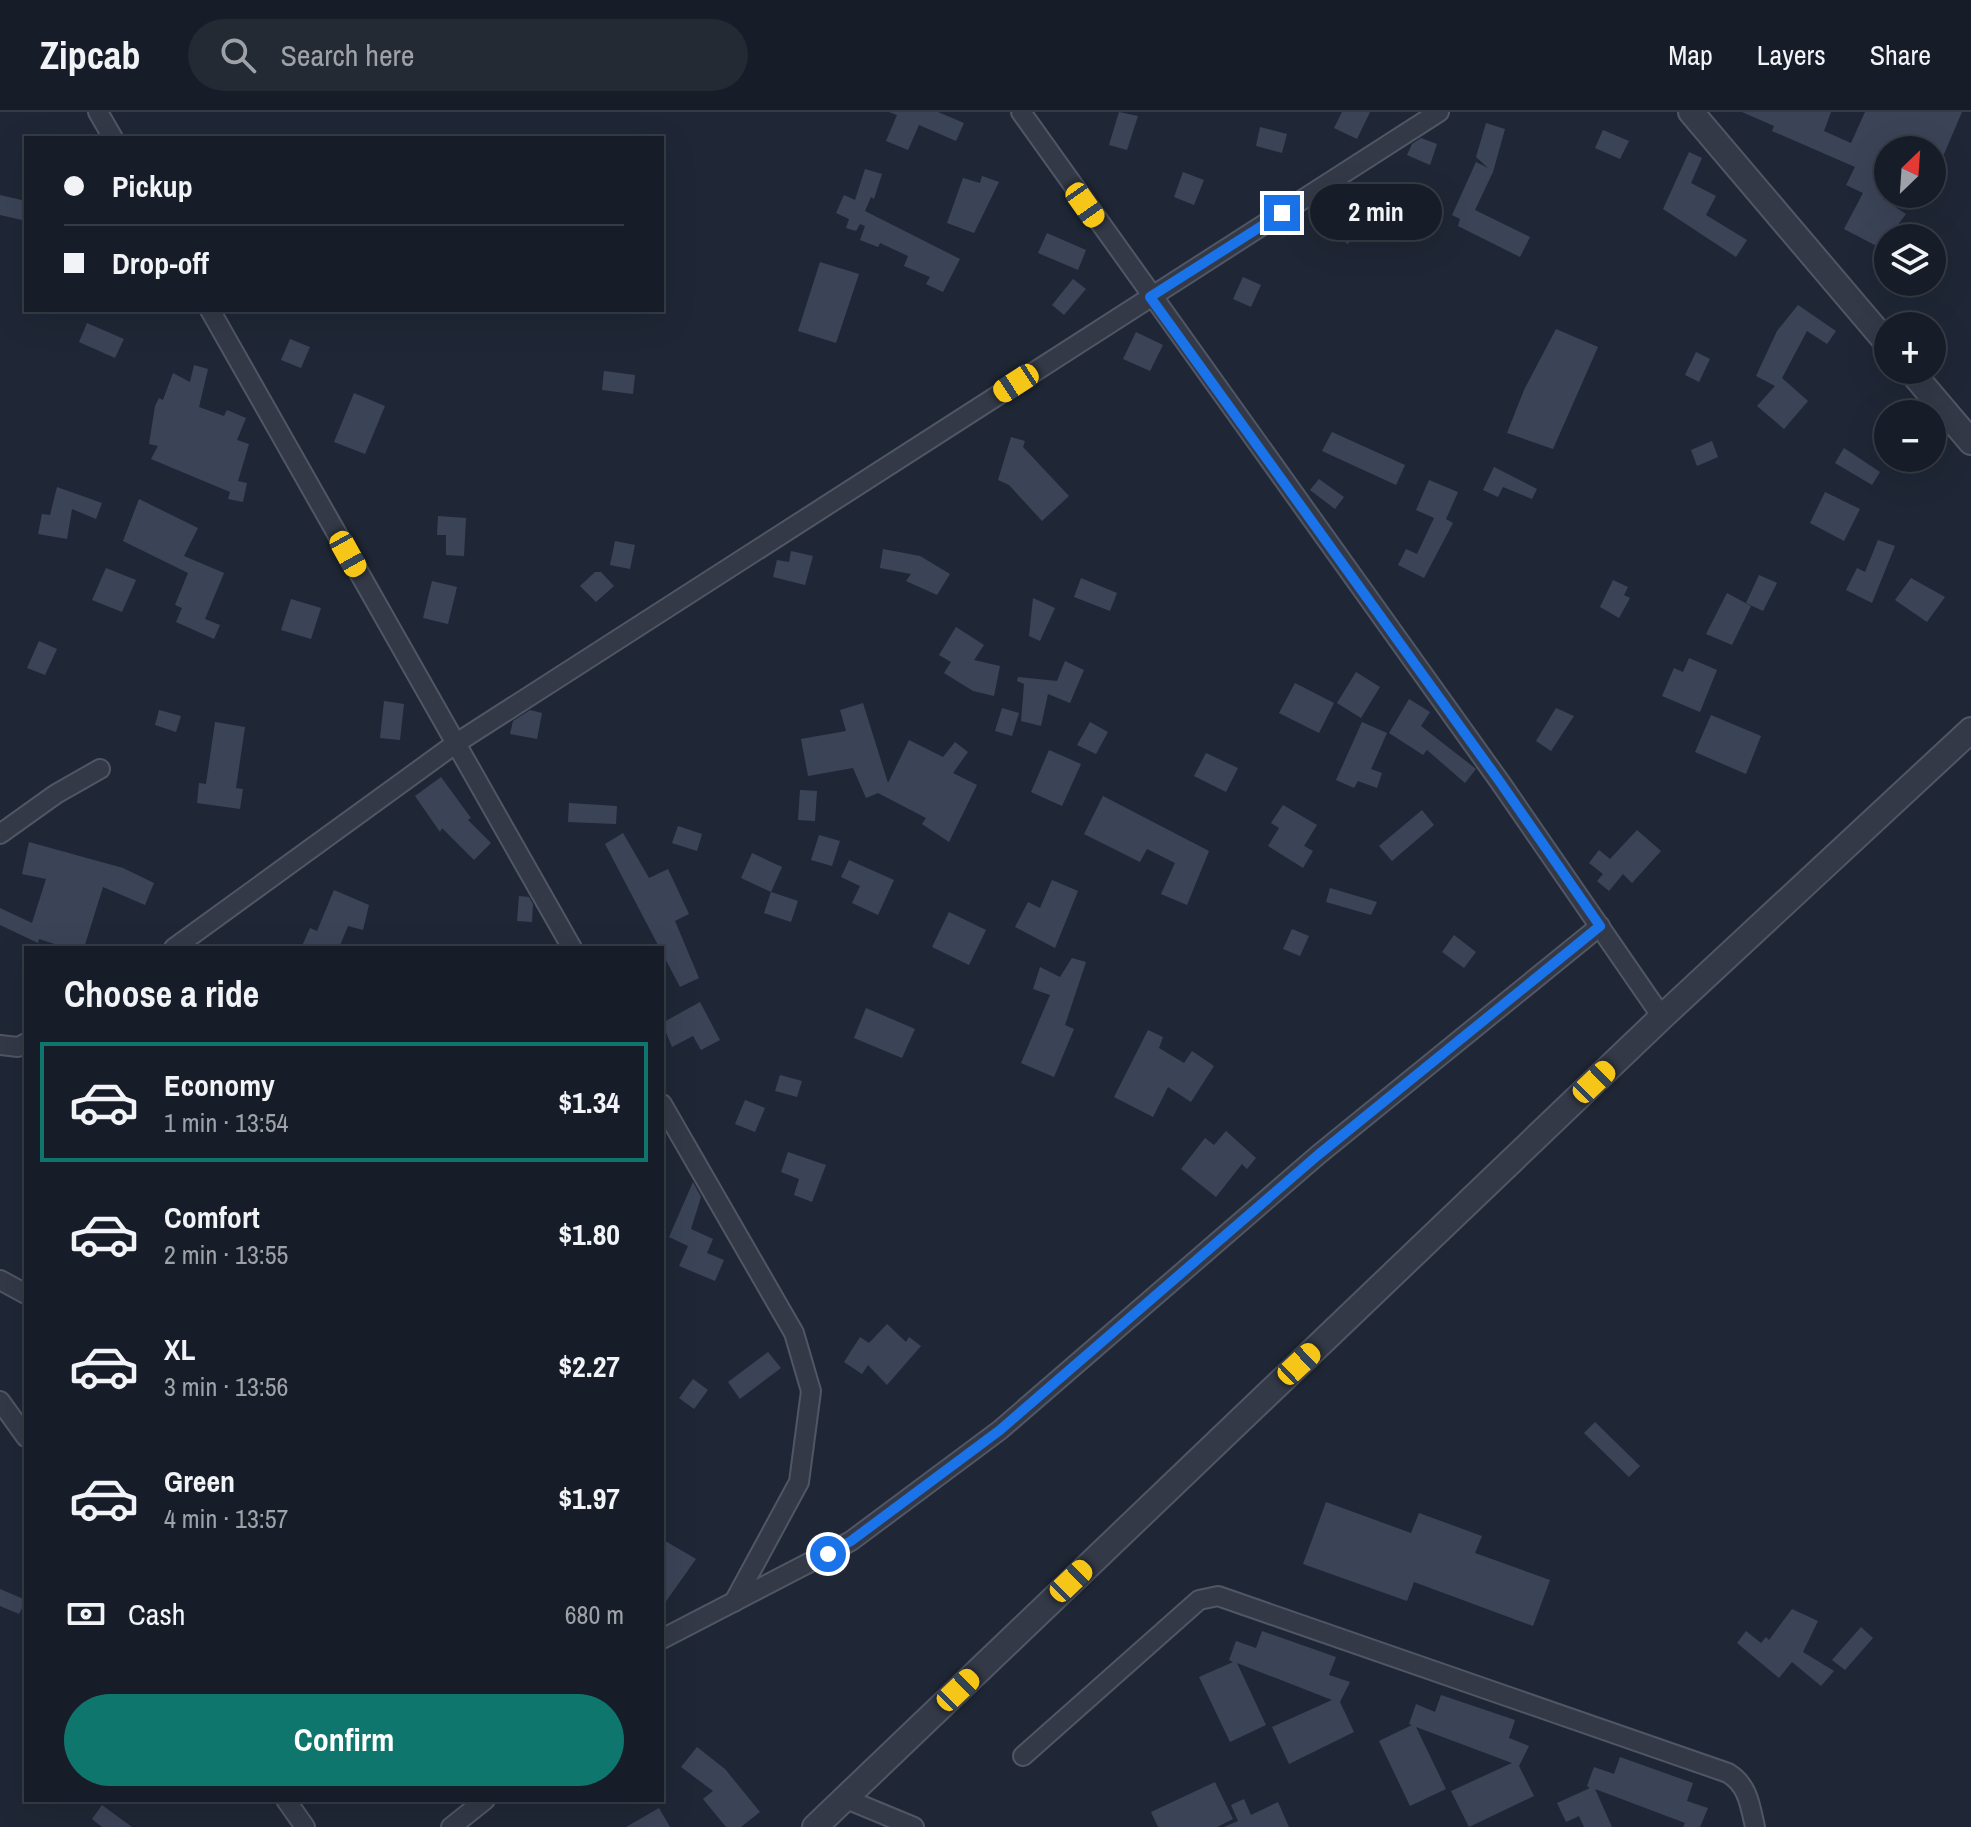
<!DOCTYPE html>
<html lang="en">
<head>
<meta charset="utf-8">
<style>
	:root { --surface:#171d28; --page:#242a34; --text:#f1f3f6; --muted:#9ea2a8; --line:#363b45; --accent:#0f766e }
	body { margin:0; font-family:"Archivo Narrow",sans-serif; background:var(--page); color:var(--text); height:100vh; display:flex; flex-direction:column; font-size:30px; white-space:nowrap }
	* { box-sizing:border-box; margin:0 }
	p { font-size:26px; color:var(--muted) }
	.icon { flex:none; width:44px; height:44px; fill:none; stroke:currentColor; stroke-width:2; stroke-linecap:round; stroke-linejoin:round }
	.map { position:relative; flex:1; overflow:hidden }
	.details { position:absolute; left:24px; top:834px; width:640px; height:856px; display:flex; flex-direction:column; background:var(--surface); border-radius:0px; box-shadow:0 8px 32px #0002,0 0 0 2px var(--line) }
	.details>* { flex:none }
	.top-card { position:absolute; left:24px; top:24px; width:640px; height:176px; border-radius:0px; box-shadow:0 8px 32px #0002,0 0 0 2px var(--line); display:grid; align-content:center; height:176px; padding:0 40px; background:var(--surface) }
	.needle { width:52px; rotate:25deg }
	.tools { position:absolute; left:1874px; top:24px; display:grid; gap:16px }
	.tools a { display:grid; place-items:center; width:72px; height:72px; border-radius:50%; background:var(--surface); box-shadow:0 8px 32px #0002,0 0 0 2px var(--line); font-size:40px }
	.end { position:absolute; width:36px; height:36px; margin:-18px; border:10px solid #1a73e8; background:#fff; box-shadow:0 0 0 4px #fff }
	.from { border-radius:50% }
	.bubble { position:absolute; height:56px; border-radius:28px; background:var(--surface); box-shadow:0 8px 32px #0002,0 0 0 2px var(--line); font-size:26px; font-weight:800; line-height:56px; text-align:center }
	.car { position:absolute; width:24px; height:48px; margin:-24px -12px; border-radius:10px; box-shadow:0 0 6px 2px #0007; background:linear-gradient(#f5c518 24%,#345 0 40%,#f5c518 0 76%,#345 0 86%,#f5c518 0) }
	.top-card b { display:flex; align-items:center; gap:28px; height:76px; font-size:30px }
	.top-card b+b { border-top:2px solid var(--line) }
	.top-card i { width:20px; height:20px; background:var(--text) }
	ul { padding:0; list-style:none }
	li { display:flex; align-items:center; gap:24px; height:120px; margin:0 16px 12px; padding:0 24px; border:4px solid transparent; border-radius:0px }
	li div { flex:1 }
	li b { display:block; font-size:30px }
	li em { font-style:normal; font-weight:800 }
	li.selected { border-color:var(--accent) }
	li>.icon { width:72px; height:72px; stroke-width:1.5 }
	h2 { padding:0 40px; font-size:36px; line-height:96px }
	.pay { display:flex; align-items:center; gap:20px; height:88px; padding:0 40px; font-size:30px }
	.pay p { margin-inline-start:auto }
	.action { display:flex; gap:16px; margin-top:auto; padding:16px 40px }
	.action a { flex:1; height:92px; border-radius:48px; background:var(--accent); color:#fff; font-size:32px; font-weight:800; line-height:92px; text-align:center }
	header { display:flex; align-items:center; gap:48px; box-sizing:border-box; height:112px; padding:0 40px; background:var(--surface); border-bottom:2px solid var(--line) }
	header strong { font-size:38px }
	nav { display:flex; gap:44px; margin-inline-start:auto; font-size:28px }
	.search { width:560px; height:72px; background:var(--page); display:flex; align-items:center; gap:20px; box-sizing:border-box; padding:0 28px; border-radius:44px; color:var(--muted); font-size:30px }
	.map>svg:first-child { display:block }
</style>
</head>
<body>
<header>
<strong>Zipcab</strong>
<div class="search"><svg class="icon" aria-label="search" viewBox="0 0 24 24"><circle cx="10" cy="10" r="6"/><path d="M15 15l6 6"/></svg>Search here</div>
<nav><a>Map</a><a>Layers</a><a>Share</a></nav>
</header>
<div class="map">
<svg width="1971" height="1715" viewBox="0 0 1971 1715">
	<rect width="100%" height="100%" fill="#1f2736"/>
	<g fill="#3b4457">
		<polygon points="889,0 938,0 964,11 956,29 919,13 908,38 886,29 897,3"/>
		<polygon points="1119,0 1138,4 1127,38 1109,33"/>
		<polygon points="1342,0 1370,0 1357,27 1334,16"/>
		<polygon points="1742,0 1831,0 1824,19 1851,31 1865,0 1962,0 1932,70 1932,38 1888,38 1888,77 1883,87 1906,102 1888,126 1888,140 1844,117 1863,81 1846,73 1855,55 1772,19 1774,14"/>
		<polygon points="1486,11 1505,17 1493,60 1475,98 1530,125 1520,145 1458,114 1460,107 1452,103 1476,50 1488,56 1476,45"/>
		<polygon points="1260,15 1287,22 1282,41 1256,34"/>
		<polygon points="1603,18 1629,29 1620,47 1595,36"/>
		<polygon points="1421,26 1437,32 1430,53 1407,43 1412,32"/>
		<polygon points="1689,40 1702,46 1691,71 1716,84 1706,103 1747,128 1736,145 1663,97"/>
		<polygon points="865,57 882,62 874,87 871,85 865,99 960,147 943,180 926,172 930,165 904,154 908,144 880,131 878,135 860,128 865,114 860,112 856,119 846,116 849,107 836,101 844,83 855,88"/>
		<polygon points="1183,60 1204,68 1194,93 1174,85"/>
		<polygon points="982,64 999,70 974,121 947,111 963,66 980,71"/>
		<polygon points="1353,76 1380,87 1383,78 1414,91 1402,119 1367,104 1348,132 1335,124 1353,98 1345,95"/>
		<polygon points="0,83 26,89 26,109 0,103"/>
		<polygon points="1047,121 1086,138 1078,158 1038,141"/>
		<polygon points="820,150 859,162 836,231 798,219"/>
		<polygon points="1243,165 1261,173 1251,195 1233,187"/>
		<polygon points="1073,167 1086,177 1064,203 1052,193"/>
		<polygon points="1798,193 1836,219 1827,232 1807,219 1782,266 1808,289 1784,317 1757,294 1775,274 1756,264 1777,219"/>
		<polygon points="87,211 124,227 115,246 79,230"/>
		<polygon points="1556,217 1598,235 1553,337 1507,321 1524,278"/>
		<polygon points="1136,220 1163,233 1150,259 1123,247"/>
		<polygon points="290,227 310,235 301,256 281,248"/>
		<polygon points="1696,240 1710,247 1699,270 1685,263"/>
		<polygon points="194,253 208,257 199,295 224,304 227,298 246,306 237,328 249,332 238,369 247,371 243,390 228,387 230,380 151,347 158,334 149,332 155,294 159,286 163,288 173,261 190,270"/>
		<polygon points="604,259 635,263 633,282 602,278"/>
		<polygon points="354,281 385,294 365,342 334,330"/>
		<polygon points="1332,320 1405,353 1396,373 1322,339"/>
		<polygon points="1011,325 1025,329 1023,335 1069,384 1042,409 1009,373 998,368"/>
		<polygon points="1712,329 1718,345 1697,354 1691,338"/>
		<polygon points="1844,336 1880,360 1872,373 1835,351"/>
		<polygon points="1494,355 1537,377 1532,387 1503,375 1498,385 1483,378"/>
		<polygon points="1319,367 1344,385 1335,397 1310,378"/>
		<polygon points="1429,368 1458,380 1446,407 1453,411 1424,466 1398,453 1406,437 1417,442 1434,406 1416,398"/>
		<polygon points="57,375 102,391 96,407 72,397 67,427 38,422 42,402 50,403"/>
		<polygon points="1825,380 1860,397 1844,429 1810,411"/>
		<polygon points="139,387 198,416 184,444 224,461 205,507 220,513 214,527 176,510 182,496 175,493 188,461 123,429"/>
		<polygon points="438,404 466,406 464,444 446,443 446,423 437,423"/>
		<polygon points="1878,428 1895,434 1872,491 1846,478 1857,456 1865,460"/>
		<polygon points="615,429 635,433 630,457 610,453"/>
		<polygon points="883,437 920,444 950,462 937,483 906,469 911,462 880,456"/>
		<polygon points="791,439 813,444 805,473 773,465 777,448 789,450"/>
		<polygon points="106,456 136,468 122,500 92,488"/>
		<polygon points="595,460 601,460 614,474 596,490 580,474"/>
		<polygon points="1759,463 1777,471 1763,499 1746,491"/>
		<polygon points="1081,466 1117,481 1110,499 1074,485"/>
		<polygon points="1911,466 1945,485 1927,510 1895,488"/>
		<polygon points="1613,468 1628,475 1624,483 1630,486 1619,506 1600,495"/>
		<polygon points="432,469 457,475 448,512 423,506"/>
		<polygon points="1727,481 1751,494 1732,533 1706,522"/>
		<polygon points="1033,486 1055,496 1040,529 1029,524"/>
		<polygon points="291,487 321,496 311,527 281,518"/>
		<polygon points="956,515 984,533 974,548 1000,554 994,584 973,579 944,561 951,550 939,543"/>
		<polygon points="39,529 57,537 45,563 27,556"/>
		<polygon points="1689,546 1717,558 1700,600 1662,584 1674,556 1683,560"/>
		<polygon points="1065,549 1084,558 1070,591 1048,582 1041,614 1021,609 1024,572 1017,569 1018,565 1057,569"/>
		<polygon points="1356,560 1380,575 1361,606 1337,591"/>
		<polygon points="1295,571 1334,591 1319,621 1279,601"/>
		<polygon points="1409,587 1430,600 1421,614 1476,657 1465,671 1427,638 1423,643 1389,621"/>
		<polygon points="384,589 404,592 400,628 380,626"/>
		<polygon points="863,591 888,671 909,628 943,645 955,630 968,640 953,661 977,673 949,730 922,712 926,706 878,681 866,686 853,656 808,664 801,627 846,619 840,598"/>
		<polygon points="1002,596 1019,601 1012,624 995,619"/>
		<polygon points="1556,596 1574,604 1551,639 1536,629"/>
		<polygon points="159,598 181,604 176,620 155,613"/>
		<polygon points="530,598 542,601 537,627 510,622 513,609"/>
		<polygon points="1711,603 1761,624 1746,662 1695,640"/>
		<polygon points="215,610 245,615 236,676 243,677 240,697 197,691 199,671 206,672"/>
		<polygon points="1090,610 1108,620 1096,642 1077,633"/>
		<polygon points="1362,610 1387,621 1371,657 1382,661 1377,676 1358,669 1354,676 1336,668"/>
		<polygon points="1049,638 1081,652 1062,694 1031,680"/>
		<polygon points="1206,641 1238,656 1226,680 1194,664"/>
		<polygon points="441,665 471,706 468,708 491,731 474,748 442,716 440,720 415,684"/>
		<polygon points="800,678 817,679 815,709 798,708"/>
		<polygon points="1103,684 1209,739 1187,793 1161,782 1175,751 1147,737 1140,750 1084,722"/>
		<polygon points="569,691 617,694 616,712 568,710"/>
		<polygon points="1283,693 1317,713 1304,734 1313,739 1303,756 1268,734 1279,716 1271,711"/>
		<polygon points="1422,698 1434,713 1392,749 1379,734"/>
		<polygon points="678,714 702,722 697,739 672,731"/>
		<polygon points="1637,718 1661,739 1632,771 1623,762 1609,779 1597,769 1603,762 1589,751 1599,738 1610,747"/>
		<polygon points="623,721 649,766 668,757 689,802 675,809 699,866 680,875 605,732"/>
		<polygon points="819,723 840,729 832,754 811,748"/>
		<polygon points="29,730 123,756 154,771 145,793 103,775 84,836 67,836 39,827 38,831 0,813 0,796 32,811 46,767 22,762"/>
		<polygon points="752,741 782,755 771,780 741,766"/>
		<polygon points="849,748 894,768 878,803 852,791 860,774 841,765"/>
		<polygon points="1052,768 1078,779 1055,836 1015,815 1028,790 1040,796"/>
		<polygon points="1330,776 1377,790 1371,803 1326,790"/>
		<polygon points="334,778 369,793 363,818 348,814 339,836 301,836 310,816 317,819"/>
		<polygon points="771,780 798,789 791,810 764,801"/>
		<polygon points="519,784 529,785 533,792 532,810 517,809"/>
		<polygon points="949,800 986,818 969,853 932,835"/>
		<polygon points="1292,817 1309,824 1300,844 1283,837"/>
		<polygon points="1454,823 1476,840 1464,856 1442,840"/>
		<polygon points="1072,846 1086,850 1065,913 1074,917 1054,965 1021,951 1050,883 1033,877 1040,855 1060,865"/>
		<polygon points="700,890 720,928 701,938 693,924 672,935 662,911"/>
		<polygon points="866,896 915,917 902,946 854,926"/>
		<polygon points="1148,918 1163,925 1159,936 1184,951 1192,939 1214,954 1191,990 1168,975 1153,1005 1114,985"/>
		<polygon points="780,963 802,969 797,985 775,979"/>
		<polygon points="745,988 765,996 755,1020 735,1012"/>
		<polygon points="1226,1019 1256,1046 1247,1057 1242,1052 1216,1085 1181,1057 1205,1026 1214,1033"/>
		<polygon points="788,1040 826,1053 812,1090 794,1083 799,1067 781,1060"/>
		<polygon points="693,1070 701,1085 691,1117 713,1127 707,1141 724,1148 715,1169 679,1154 688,1134 669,1125"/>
		<polygon points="887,1212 906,1230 909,1225 921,1234 887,1273 868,1253 862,1262 844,1250 860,1225 869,1231"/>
		<polygon points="768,1240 781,1256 740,1287 728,1270"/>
		<polygon points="693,1267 708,1278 694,1297 679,1286"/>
		<polygon points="1595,1310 1640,1354 1629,1365 1584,1321"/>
		<polygon points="1326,1390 1411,1421 1419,1401 1482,1424 1475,1441 1550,1468 1533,1514 1414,1470 1407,1489 1303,1452"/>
		<polygon points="662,1427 696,1447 662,1495"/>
		<polygon points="0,1477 26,1488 19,1502 0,1494"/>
		<polygon points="1792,1497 1818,1509 1803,1540 1834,1559 1821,1574 1792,1550 1779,1566 1737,1531 1746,1519 1761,1531 1766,1525 1769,1528"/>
		<polygon points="1861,1515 1873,1526 1845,1558 1832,1548"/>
		<polygon points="1262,1519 1336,1545 1329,1563 1350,1570 1340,1590 1354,1620 1289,1652 1272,1615 1332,1588 1237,1551 1266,1613 1230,1630 1199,1565 1233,1550 1229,1548 1236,1529 1256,1536"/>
		<polygon points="1441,1583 1515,1608 1509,1626 1529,1634 1519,1654 1534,1684 1469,1715 1451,1679 1512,1651 1416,1615 1446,1677 1410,1694 1379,1629 1412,1613 1409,1612 1416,1592 1435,1600"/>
		<polygon points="697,1635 725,1657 760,1700 741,1715 726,1715 703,1687 713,1679 681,1655"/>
		<polygon points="1620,1645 1693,1671 1687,1689 1708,1696 1700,1715 1683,1715 1685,1711 1595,1677 1612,1715 1584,1715 1579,1704 1566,1710 1557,1691 1590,1676 1587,1674 1594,1655 1614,1662"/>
		<polygon points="1215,1670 1233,1707 1217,1715 1158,1715 1151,1700"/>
		<polygon points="1244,1687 1251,1703 1278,1690 1289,1715 1224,1715 1238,1709 1231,1693"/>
		<polygon points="102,1693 132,1715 102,1715 92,1707"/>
		<polygon points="659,1696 670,1715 626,1715"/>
	</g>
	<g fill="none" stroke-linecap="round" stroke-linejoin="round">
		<defs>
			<g id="minor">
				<polyline points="98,0 113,26"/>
				<polyline points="1021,0 1500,670 1662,905"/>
				<polyline points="210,198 572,836"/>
				<polyline points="0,722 56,682 100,657"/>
				<polyline points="174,836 455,632 1439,0"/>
				<polyline points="0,933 18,935 26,931"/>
				<polyline points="662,992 794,1221 811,1279 799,1370 734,1490"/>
				<polyline points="0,1168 26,1182"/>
				<polyline points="0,1289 26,1325"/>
				<polyline points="662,1527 851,1429 1000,1318 1318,1043 1600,814"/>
				<path d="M1023,1644l176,-156 19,-4 510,177c20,12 22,32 27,54"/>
				<polyline points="844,1686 914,1715"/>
				<polyline points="286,1688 305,1715"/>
				<polyline points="451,1715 485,1688"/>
			</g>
			<g id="tertiary">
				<polyline points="1691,0 1888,232"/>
				<polyline points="1910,258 1971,330"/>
				<polyline points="815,1715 1662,905 1971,618"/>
			</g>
		</defs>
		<use href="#minor" stroke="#505665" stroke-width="22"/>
		<use href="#tertiary" stroke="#505665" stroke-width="28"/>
		<use href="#minor" stroke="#333947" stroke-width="18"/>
		<use href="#tertiary" stroke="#333947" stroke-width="24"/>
	</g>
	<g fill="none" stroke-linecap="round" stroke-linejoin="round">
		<polyline stroke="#1a73e8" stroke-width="10" points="828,1442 851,1429 1000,1318 1318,1043 1600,814 1500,670 1150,185 1282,101"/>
	</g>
</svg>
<div class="tools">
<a><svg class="needle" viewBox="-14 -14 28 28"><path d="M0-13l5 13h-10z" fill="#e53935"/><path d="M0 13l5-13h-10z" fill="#9ea2a8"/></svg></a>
<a><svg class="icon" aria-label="layers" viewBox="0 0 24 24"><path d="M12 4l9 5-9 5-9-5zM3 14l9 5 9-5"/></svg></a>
<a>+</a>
<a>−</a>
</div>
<i class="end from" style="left:828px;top:1442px"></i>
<i class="end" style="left:1282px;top:101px"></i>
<div class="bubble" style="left:1310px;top:72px;width:132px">2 min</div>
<i class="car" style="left:1085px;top:93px;rotate:145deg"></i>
<i class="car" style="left:1016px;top:271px;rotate:237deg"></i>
<i class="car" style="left:348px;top:442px;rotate:151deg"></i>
<i class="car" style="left:1594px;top:970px;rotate:46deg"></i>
<i class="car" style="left:1299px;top:1252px;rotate:47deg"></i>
<i class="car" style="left:1071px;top:1469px;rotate:46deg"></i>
<i class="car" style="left:958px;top:1578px;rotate:46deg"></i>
<div class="top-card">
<b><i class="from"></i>Pickup</b>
<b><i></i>Drop-off</b>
</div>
<section class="details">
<h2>Choose a ride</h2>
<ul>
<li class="selected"><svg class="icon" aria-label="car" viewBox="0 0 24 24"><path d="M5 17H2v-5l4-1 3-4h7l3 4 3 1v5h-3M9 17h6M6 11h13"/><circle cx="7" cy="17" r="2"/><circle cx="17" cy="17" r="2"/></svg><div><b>Economy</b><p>1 min · 13:54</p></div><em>$1.34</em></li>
<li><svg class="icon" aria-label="car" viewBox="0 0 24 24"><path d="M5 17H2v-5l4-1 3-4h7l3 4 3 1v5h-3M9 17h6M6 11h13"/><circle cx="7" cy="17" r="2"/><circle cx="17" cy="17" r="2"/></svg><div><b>Comfort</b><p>2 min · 13:55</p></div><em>$1.80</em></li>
<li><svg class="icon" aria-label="car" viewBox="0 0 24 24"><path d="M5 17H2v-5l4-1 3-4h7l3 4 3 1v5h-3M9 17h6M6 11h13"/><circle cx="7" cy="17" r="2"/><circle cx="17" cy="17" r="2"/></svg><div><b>XL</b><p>3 min · 13:56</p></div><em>$2.27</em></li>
<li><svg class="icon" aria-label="car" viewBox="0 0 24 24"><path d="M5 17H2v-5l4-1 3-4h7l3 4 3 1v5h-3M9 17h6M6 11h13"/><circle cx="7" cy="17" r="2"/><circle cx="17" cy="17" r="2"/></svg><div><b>Green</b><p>4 min · 13:57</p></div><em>$1.97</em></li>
</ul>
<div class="pay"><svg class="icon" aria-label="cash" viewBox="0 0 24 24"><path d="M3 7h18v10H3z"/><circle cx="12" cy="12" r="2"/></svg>Cash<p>680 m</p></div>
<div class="action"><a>Confirm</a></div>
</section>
</div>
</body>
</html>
